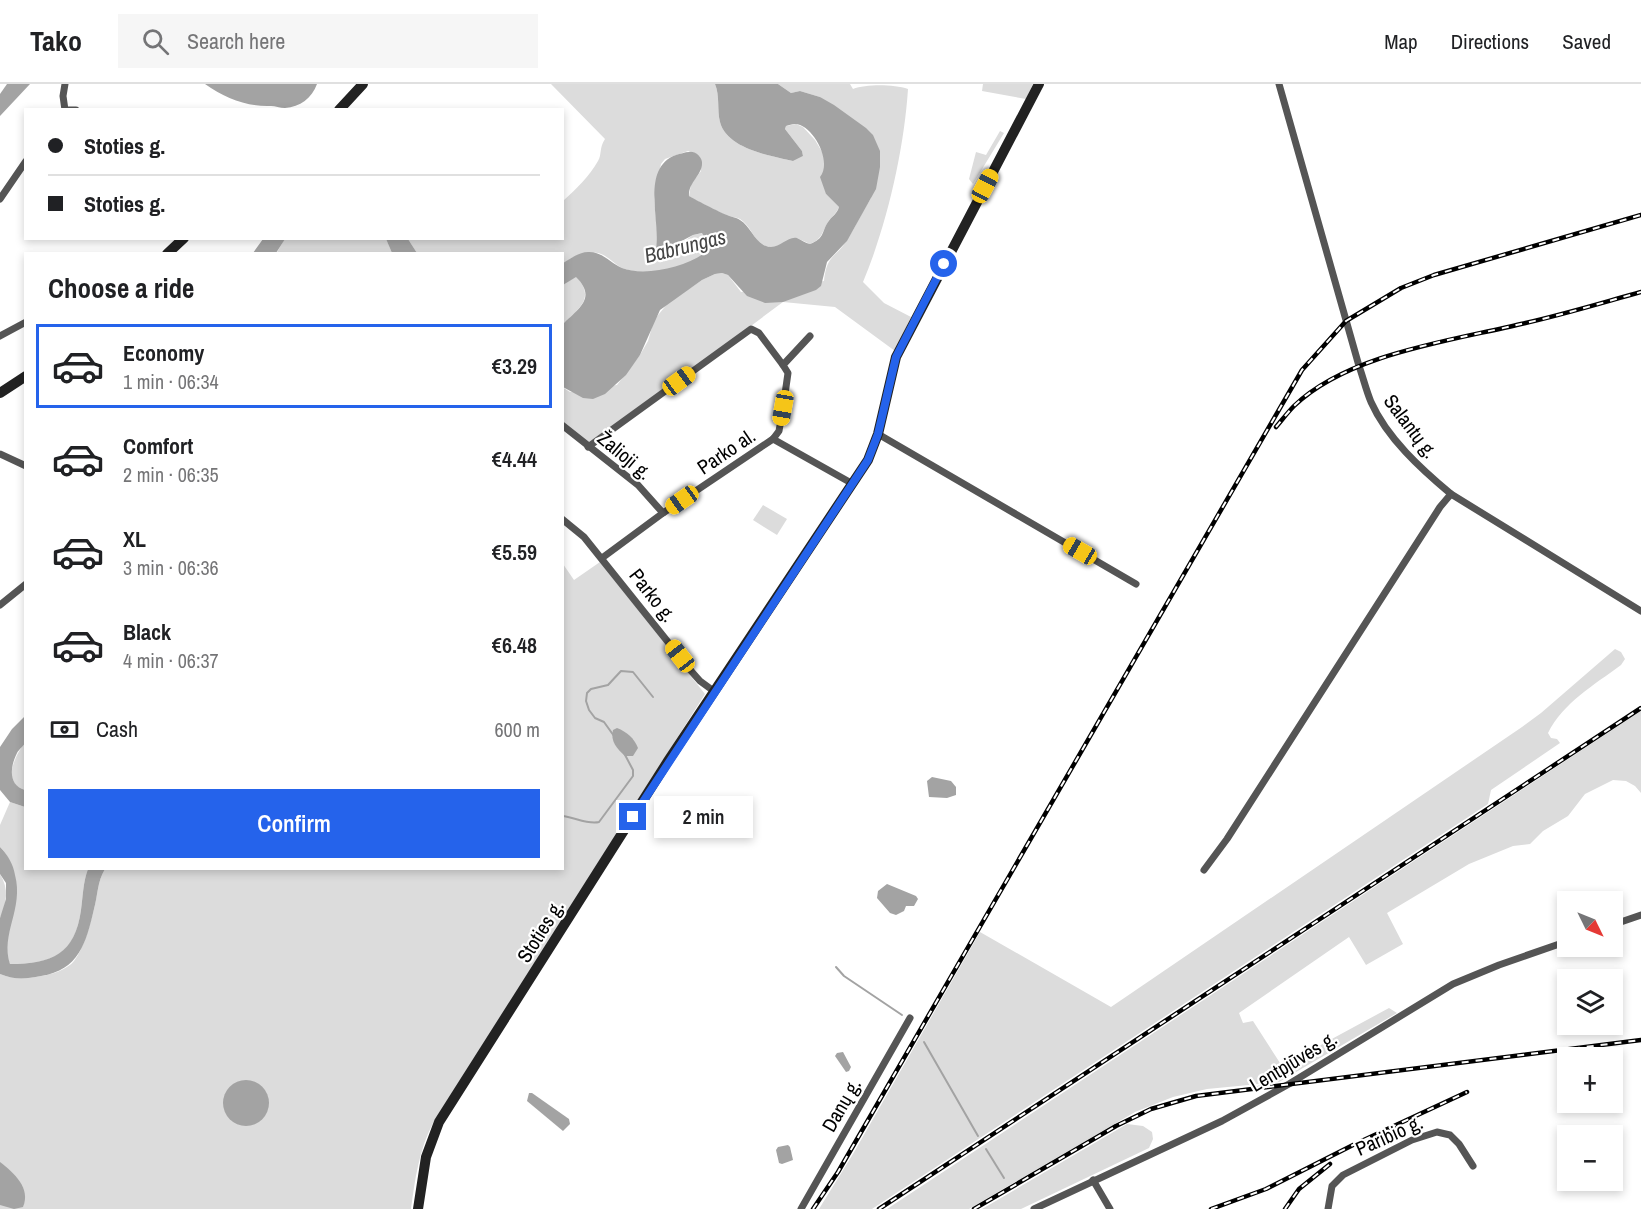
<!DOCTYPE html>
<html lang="en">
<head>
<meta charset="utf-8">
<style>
	:root { --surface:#fff; --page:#f6f6f6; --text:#202124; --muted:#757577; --line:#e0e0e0; --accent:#2563eb }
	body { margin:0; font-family:"Archivo Narrow",sans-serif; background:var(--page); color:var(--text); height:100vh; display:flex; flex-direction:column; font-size:22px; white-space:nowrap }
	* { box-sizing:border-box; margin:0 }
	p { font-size:20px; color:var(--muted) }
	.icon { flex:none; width:33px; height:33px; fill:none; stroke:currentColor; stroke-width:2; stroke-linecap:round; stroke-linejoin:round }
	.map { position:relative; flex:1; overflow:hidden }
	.details { position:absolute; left:24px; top:168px; width:540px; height:618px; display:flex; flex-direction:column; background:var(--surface); border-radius:0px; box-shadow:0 3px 9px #0003 }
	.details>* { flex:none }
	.banner { position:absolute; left:24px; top:24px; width:540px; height:132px; border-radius:0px; box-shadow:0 3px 9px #0003; display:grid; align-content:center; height:132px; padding:0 24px; background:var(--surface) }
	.needle { width:39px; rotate:133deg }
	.buttons { position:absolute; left:1557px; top:807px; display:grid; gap:12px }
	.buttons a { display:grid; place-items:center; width:66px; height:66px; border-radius:0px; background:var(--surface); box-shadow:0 3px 9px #0003; font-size:30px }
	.end { position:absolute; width:27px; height:27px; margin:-14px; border:8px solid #2563eb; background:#fff; box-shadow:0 0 0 3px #fff }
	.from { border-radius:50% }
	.bubble { position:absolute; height:42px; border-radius:0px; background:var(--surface); box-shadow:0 3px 9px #0003; font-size:20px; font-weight:600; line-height:42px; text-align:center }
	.car { position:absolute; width:18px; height:36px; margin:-18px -9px; border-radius:8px; box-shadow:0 0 4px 2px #0007; background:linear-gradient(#f5c518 24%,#345 0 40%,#f5c518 0 76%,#345 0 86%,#f5c518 0) }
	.banner b { display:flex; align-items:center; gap:21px; height:57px; font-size:22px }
	.banner b+b { border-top:2px solid var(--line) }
	.banner i { width:15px; height:15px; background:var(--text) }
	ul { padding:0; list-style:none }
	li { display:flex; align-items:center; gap:18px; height:84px; margin:0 12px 9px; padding:0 12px; border:3px solid transparent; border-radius:0px }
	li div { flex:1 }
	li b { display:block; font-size:22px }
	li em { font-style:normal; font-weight:600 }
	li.active { border-color:var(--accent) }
	li>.icon { width:54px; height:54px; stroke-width:1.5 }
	h2 { padding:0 24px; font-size:27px; line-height:72px }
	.pay { display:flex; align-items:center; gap:15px; height:66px; padding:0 24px; font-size:22px }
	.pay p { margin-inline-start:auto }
	.cta { display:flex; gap:12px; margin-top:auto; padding:12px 24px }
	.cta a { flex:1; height:69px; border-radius:0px; background:var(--accent); color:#fff; font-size:24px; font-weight:600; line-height:69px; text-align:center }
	header { display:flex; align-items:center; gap:36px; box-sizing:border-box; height:84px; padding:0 30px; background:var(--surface); border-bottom:2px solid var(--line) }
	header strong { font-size:28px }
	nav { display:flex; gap:33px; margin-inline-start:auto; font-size:21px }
	.search { width:420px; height:54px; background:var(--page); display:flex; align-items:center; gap:15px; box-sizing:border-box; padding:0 21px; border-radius:0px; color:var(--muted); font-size:22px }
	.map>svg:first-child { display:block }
</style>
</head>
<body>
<header>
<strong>Tako</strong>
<div class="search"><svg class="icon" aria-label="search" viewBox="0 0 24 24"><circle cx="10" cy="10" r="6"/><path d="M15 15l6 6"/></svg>Search here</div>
<nav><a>Map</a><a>Directions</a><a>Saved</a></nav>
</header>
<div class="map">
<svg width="1641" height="1125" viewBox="0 0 1641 1125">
	<rect width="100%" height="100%" fill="#fff"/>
	<g fill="#dcdcdc">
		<path d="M551,0h164c5,12 2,26 5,38 7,27 51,34 73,39l10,-5 -1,-5 -17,-22 1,-3 10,-2 7,3 12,13 9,15 2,39 13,13c-3,8 -9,10 -12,17 -6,10 -5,15 -17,20l-13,-6c-8,4 -18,10 -27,9 -16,-2 -18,-21 -30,-28 -4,-2 -10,-2 -14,-4 -5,-2 -34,-16 -37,-19l2,-12 10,-13 -1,-14 -5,-4 -7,-2 -23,8 -4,5 -7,36 4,39 -2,9 30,-8 7,-5 10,-2 4,8v11c-20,16 -60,26 -85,16 -8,-4 -15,-13 -24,-15 -14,-3 -24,4 -35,10l-1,-9 -145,-1 -9,-14 154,-1 1,-37c13,-12 26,-24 35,-40 4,-7 1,-13 7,-22z"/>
		<path d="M778,0h72l3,5c13,-5 40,-5 55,0 -4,61 -21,136 -45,193l21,21 27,14 -16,34 -60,-44 -52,-5 -195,145 -25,-22 -1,-38 8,5 47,-7 23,-30 8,-14 6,-21 14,-17 34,-23 13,-6 7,-1 6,2 13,17 83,-11c3,-27 11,-22 23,-41 9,-14 15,-28 24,-42l-51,-101 -20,-6 -9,2z"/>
		<polygon points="983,0 1033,0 1026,15 982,7"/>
		<polygon points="1000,47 1004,49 973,100 969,95 976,68 986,71"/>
		<polygon points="285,154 386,155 392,169 276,170"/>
		<path d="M576,192c20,23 3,31 -13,49v-40z"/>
		<polygon points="763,421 787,435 777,451 753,436"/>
		<path d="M600,478l105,132 -272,429c-14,27 -18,56 -22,86h-411v-235c15,6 25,5 41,2 10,-1 27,-7 33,-15 10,-13 16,-36 20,-52 4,-14 3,-27 11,-40l457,-1 1,-304 11,16z"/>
		<path d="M1615,565l6,3 4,7 -4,6c-27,20 -58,38 -73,68l3,5 6,1 3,4 -69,47 -3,14 -616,405h-53l34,-55 127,-222 131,75 411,-280 19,-14z"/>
		<polygon points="1641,627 1641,709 1635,702 1626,697 1613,696 1585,710 1568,732 1543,747 1530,760 1513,762 1469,780 1387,829 1403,860 1366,881 1349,853 1239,929 1243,939 1253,937 1280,979 1293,976 1389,924 1397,929 1279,998 1207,1005 1173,1013 1135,1028 969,1125 887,1125"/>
		<path d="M25,658v48c-24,-7 -10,-34 0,-48z"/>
		<path d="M10,718l15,5 1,61 62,1c-5,13 -5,27 -7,41 -6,45 -29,54 -71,54 -10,-25 1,-34 5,-59 4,-18 -1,-45 -15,-58v-22z"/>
		<path d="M0,790c9,15 7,29 0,44z"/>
		<polygon points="1127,1040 1143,1042 1152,1048 1153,1055 1149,1064 1021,1125 982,1125"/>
	</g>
	<g fill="#a3a3a3">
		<polygon points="7,0 30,0 0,32 0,10"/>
		<path d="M205,0h112c-5,14 -17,23 -32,24 -5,0 -10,-2 -14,-2 -24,1 -46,-8 -66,-22z"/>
		<path d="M715,0h63l13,9 9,-2 20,6 14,8 32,23 7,7 7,16v16l-4,22 -29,52 -20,21 -6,24 -5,4 -33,12 -18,1 -18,-7 -19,-21 -6,-2 -7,1 -13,6 -42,30 -20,45 -14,20 -21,19 -12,5 -10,-1 -20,-11 -1,-62c17,-17 35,-27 14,-48l-13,8v-22c7,-4 16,-11 25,-11 14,-1 22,11 34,16 23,9 66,-1 85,-17v-10l-5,-8 -9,2 -32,17 -5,-4c5,-26 -16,-80 20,-93 4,-1 9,-3 13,-3 6,-1 12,4 13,10 1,13 -14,20 -13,34 3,2 32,17 38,19 4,2 9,2 13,5 12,7 15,26 31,27 10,0 17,-11 26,-9 5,2 8,5 13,6 15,-6 11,-11 18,-22 4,-6 9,-8 11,-15l-13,-13 -6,-17c13,-16 -8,-53 -25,-53 -3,0 -6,1 -9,2l-1,3 17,22 1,5 -10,5c-22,-5 -66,-12 -73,-39 -3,-12 0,-26 -5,-38z"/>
		<polygon points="263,155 263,154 285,155 276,169 253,169"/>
		<polygon points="386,155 408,155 417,169 392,169"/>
		<path d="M25,632c1,8 2,18 1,25 -2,5 -7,8 -9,12 -7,14 -9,32 8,37v17l-15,-5 -10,-12v-43l12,-18z"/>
		<path d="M617,644c10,4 17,10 21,20l-5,8h-8c-8,-7 -15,-15 -12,-26z"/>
		<polygon points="932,693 951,697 956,703 956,711 947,714 929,713 927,697"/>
		<path d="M0,763c8,8 13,17 15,28 9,34 -15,59 -5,89 42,0 65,-10 71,-54 2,-14 2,-28 7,-41h17c-8,13 -7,26 -11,40 -8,34 -15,61 -53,67 -16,3 -26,4 -41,-2v-56l6,-19v-16l-6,-9z"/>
		<polygon points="887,800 916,812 918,815 914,822 906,822 904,827 896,831 890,829 877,814 878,807"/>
		<polygon points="843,968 851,983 849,987 846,988 835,972 837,969"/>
		<circle cx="246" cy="1019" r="23"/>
		<polygon points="529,1009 532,1009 569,1035 570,1040 563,1047 527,1017"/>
		<polygon points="788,1061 790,1063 793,1076 782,1080 779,1079 776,1066 778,1063"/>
		<path d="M0,1078c14,11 31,26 23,45l-9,2 -14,-4z"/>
	</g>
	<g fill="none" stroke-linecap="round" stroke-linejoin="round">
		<g stroke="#a3a3a3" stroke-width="2">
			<polyline points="614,652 604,638 595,634 589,626 586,617 587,609 591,605 608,601 621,587 633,588 653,613"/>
			<path d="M562,732c12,1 26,9 37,6l34,-46v-6l-9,-17"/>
			<polyline points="836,883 844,892 902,931"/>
			<polyline points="924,958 978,1052"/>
			<polyline points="986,1065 1004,1094"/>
		</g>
		<g stroke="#555" stroke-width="7">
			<polyline points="65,0 63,12 65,26 76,26"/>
			<path d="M1279,0l80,282c4,11 7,24 12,36 16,36 50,67 80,92l190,117"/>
			<polyline points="0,115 26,77"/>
			<polyline points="0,252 26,238"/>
			<polyline points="562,341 638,401 663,429"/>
			<polyline points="878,350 1136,500"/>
			<polyline points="773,355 853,400"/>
			<polyline points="588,363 751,245 759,249 783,281"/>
			<polyline points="0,370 26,382"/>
			<polyline points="562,435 584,453 692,588 700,597 715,608"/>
			<polyline points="602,474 663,429 773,355 779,347 783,324 788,289 783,281 810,252"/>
			<polyline points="0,521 26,500"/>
			<polyline points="1204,786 1227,755 1440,423 1451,410"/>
			<polyline points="1612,841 1641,831"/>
			<polyline points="1093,1096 1110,1125"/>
			<polyline points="801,1125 910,934"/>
			<polyline points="1034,1125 1222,1037 1289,1000 1453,900 1499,881 1568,857"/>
			<polyline points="1328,1125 1332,1102 1343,1091 1412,1056 1437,1048 1450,1051 1459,1060 1473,1082"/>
		</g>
		<g stroke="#222" stroke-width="10">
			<polyline points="339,26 363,0"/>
			<polyline points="167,170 184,154"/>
			<polyline points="0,309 26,292"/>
			<polyline points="418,1125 426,1073 439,1038 668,677 868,376 878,350 896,273 1039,0"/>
		</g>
		<defs>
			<g id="rail">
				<path d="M1276,343c6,-7 12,-15 18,-21 54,-52 156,-65 227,-82 41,-9 80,-21 120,-32"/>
				<polyline points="813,1125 838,1088 1302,286 1346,237 1401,204 1434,191 1641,131"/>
				<polyline points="879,1125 1641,624"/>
				<polyline points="974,1125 1116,1042 1151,1025 1196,1012 1641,956"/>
				<polyline points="1211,1125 1266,1105 1353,1061 1467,1008"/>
				<polyline points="1285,1125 1299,1105 1330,1080"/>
			</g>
		</defs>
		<use href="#rail" stroke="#000" stroke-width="4.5"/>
		<use href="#rail" stroke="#fff" stroke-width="2" stroke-dasharray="7" stroke-linecap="butt"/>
	</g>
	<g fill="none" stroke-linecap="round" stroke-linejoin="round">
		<polyline stroke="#2563eb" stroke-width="8" points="633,733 868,376 878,350 896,273 944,180"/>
	</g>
	<g text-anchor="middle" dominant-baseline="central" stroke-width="4.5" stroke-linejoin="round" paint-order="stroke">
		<g font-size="20" fill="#000" stroke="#fff">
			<text transform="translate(1411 342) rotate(53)">Salantų g.</text>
			<text transform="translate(726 367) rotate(-34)">Parko al.</text>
			<text transform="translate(625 371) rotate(40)">Žalioji g.</text>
			<text transform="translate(653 511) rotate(52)">Parko g.</text>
			<text transform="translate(540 847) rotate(-58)">Stoties g.</text>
			<text transform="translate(1293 977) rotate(-31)">Lentpjūvės g.</text>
			<text transform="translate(841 1021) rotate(-60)">Danų g.</text>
			<text transform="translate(1389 1051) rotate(-24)">Paribio g.</text>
		</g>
		<g font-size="21" font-style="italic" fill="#444" stroke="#fff">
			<text transform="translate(685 162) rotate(-14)">Babrungas</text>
		</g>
	</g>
</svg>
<div class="buttons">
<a><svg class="needle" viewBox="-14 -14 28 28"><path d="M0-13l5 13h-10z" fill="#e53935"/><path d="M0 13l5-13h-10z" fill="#757577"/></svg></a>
<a><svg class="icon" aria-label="layers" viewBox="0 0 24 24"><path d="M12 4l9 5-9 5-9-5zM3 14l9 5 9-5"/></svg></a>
<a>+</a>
<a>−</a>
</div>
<i class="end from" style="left:944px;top:180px"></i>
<i class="end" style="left:633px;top:733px"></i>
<div class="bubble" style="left:654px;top:712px;width:99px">2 min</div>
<i class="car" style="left:985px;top:102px;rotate:28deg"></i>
<i class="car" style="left:679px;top:297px;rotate:54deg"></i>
<i class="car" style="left:783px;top:324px;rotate:190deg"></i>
<i class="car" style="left:682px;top:416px;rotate:235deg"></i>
<i class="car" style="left:1080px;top:467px;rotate:300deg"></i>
<i class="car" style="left:680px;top:572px;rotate:322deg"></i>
<div class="banner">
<b><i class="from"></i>Stoties g.</b>
<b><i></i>Stoties g.</b>
</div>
<section class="details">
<h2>Choose a ride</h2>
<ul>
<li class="active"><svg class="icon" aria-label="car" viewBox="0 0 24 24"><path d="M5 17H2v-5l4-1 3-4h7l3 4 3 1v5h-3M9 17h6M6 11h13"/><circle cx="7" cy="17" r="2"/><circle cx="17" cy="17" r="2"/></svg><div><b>Economy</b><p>1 min · 06:34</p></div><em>€3.29</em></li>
<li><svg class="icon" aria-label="car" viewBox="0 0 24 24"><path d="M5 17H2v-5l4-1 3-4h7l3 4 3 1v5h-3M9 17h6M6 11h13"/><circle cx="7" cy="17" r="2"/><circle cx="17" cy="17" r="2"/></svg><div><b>Comfort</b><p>2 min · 06:35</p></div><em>€4.44</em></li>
<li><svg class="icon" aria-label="car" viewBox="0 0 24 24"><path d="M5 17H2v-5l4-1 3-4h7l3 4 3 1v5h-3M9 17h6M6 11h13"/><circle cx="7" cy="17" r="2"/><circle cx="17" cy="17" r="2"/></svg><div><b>XL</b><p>3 min · 06:36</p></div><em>€5.59</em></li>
<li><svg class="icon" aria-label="car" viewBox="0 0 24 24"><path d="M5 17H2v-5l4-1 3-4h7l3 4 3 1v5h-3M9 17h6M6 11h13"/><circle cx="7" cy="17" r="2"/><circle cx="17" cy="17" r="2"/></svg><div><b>Black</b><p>4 min · 06:37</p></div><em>€6.48</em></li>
</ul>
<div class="pay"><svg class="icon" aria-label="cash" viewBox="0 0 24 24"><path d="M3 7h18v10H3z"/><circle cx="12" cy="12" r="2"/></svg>Cash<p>600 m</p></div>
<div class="cta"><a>Confirm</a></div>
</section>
</div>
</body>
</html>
